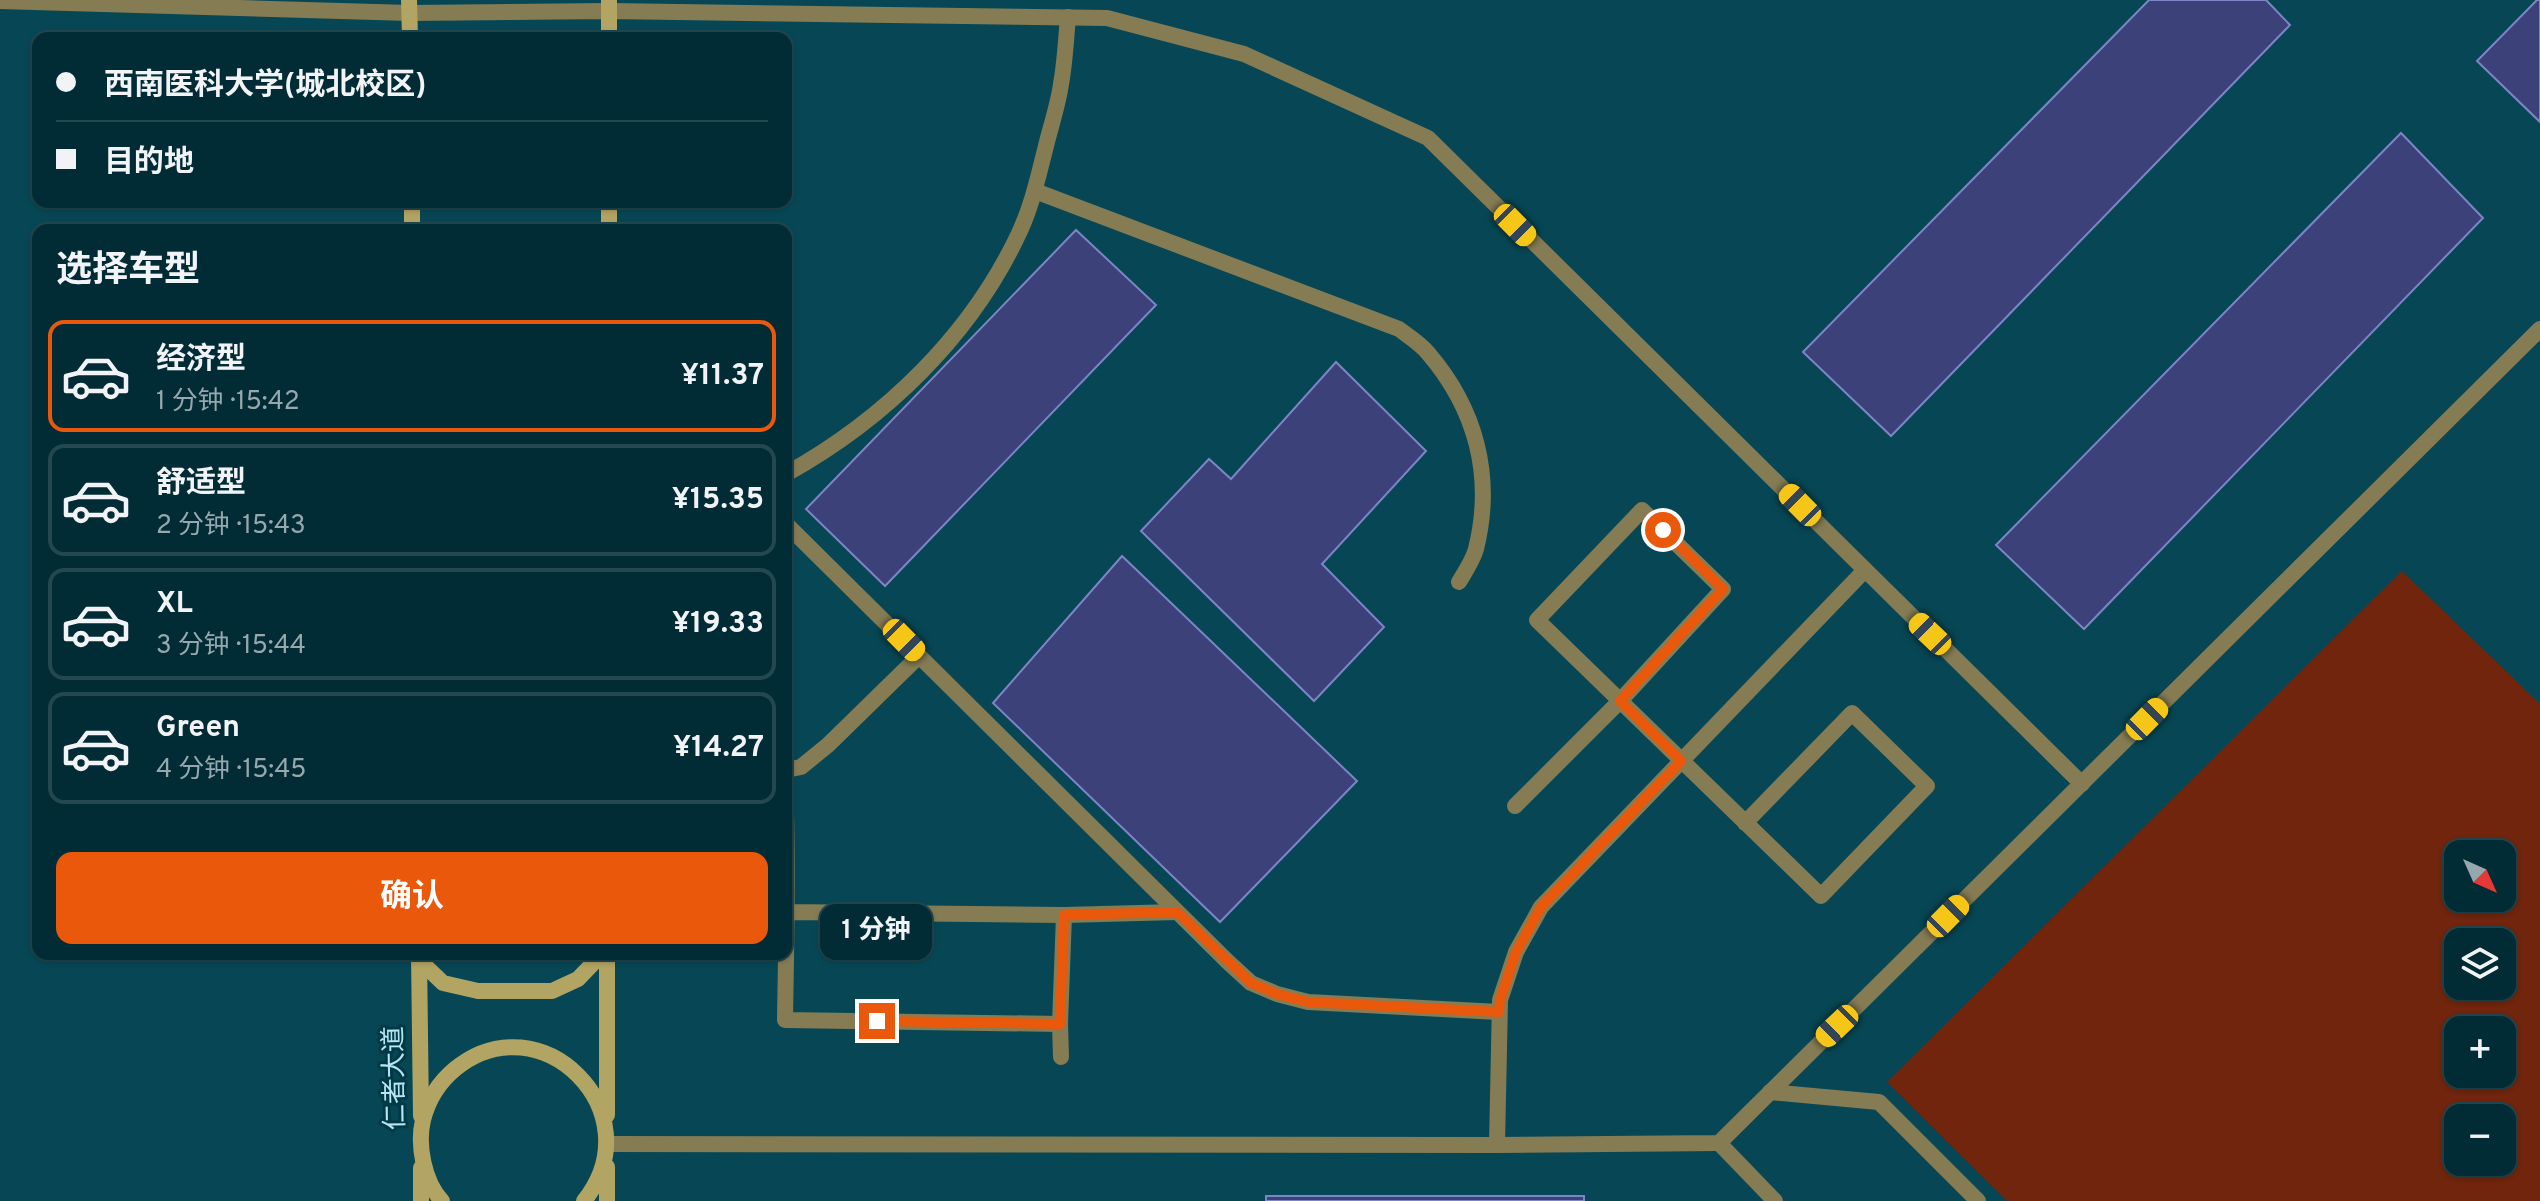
<!DOCTYPE html>
<html lang="zh">
<head>
<meta charset="utf-8">
<style>
	:root { --surface:#012c35; --page:#0f3841; --text:#f1f3f6; --muted:#96a7ad; --line:#234850; --accent:#ea580c }
	body { margin:0; font-family:Overpass,"Noto Sans SC",sans-serif; background:var(--page); color:var(--text); height:100vh; display:flex; flex-direction:column; font-size:30px; white-space:nowrap }
	* { box-sizing:border-box; margin:0 }
	p { font-size:26px; color:var(--muted) }
	.icon { flex:none; width:44px; height:44px; fill:none; stroke:currentColor; stroke-width:2; stroke-linecap:round; stroke-linejoin:round }
	.map { position:relative; flex:1; overflow:hidden }
	.sheet { position:absolute; left:32px; top:224px; width:760px; height:736px; display:flex; flex-direction:column; background:var(--surface); border-radius:16px; box-shadow:0 2px 6px #0004,0 0 0 2px var(--line) }
	.sheet>* { flex:none }
	.hud { position:absolute; left:32px; top:32px; width:760px; height:176px; border-radius:16px; box-shadow:0 2px 6px #0004,0 0 0 2px var(--line); display:grid; align-content:center; height:176px; padding:0 24px; background:var(--surface) }
	.needle { width:52px; rotate:135deg }
	.buttons { position:absolute; left:2444px; top:840px; display:grid; gap:16px }
	.buttons a { display:grid; place-items:center; width:72px; height:72px; border-radius:16px; background:var(--surface); box-shadow:0 2px 6px #0004,0 0 0 2px var(--line); font-size:40px }
	.end { position:absolute; width:36px; height:36px; margin:-18px; border:10px solid #ea580c; background:#fff; box-shadow:0 0 0 4px #fff }
	.from { border-radius:50% }
	.bubble { position:absolute; height:56px; border-radius:16px; background:var(--surface); box-shadow:0 2px 6px #0004,0 0 0 2px var(--line); font-size:26px; font-weight:700; line-height:56px; text-align:center }
	.car { position:absolute; width:24px; height:48px; margin:-24px -12px; border-radius:10px; box-shadow:0 0 6px 2px #0007; background:linear-gradient(#f5c518 24%,#345 0 40%,#f5c518 0 76%,#345 0 86%,#f5c518 0) }
	.hud b { display:flex; align-items:center; gap:28px; height:76px; font-size:30px }
	.hud b+b { border-top:2px solid var(--line) }
	.hud i { width:20px; height:20px; background:var(--text) }
	ul { padding:0; list-style:none }
	li { display:flex; align-items:center; gap:24px; height:112px; margin:0 16px 12px; padding:0 8px; border:4px solid var(--line); border-radius:16px }
	li div { flex:1 }
	li b { display:block; font-size:30px }
	li em { font-style:normal; font-weight:700 }
	li.selected { border-color:var(--accent) }
	li>.icon { width:72px; height:72px; stroke-width:1.5 }
	h2 { padding:0 24px; font-size:36px; line-height:96px }
	.action { display:flex; gap:16px; margin-top:auto; padding:16px 24px }
	.action a { flex:1; height:92px; border-radius:16px; background:var(--accent); color:#fff; font-size:32px; font-weight:700; line-height:92px; text-align:center }
	.map>svg:first-child { display:block }
</style>
</head>
<body>
<div class="map">
<svg width="2540" height="1201" viewBox="0 0 2540 1201">
	<rect width="100%" height="100%" fill="#013a47"/>
	<path fill="#074755" fill-rule="evenodd" d="M0,0h2540v1201h-2540zM38,38h748v164h-748zM38,230h748v724h-748zM2458,854h44v44h-44zM2458,942h44v44h-44zM2458,1030h44v44h-44zM2458,1118h44v44h-44z"/>
	<path fill="#70250c" fill-rule="evenodd" d="M2402,571l138,133v497h-533l-120,-119zM2458,854h44v44h-44zM2458,942h44v44h-44zM2458,1030h44v44h-44zM2458,1118h44v44h-44z"/>
	<g fill="#3c417a" stroke="#7d85c4" stroke-width="2">
		<polygon points="2149,0 2266,0 2290,25 1891,436 1803,352"/>
		<polygon points="2537,0 2540,0 2540,122 2477,61"/>
		<polygon points="2401,133 2483,218 2084,629 1996,545"/>
		<polygon points="1076,230 1156,305 885,586 806,509"/>
		<polygon points="1336,362 1426,451 1322,564 1384,627 1314,701 1141,531 1209,459 1231,479"/>
		<polygon points="1122,556 1357,781 1220,922 993,703"/>
		<rect x="1266" y="1196" width="318" height="5"/>
	</g>
	<g fill="none" stroke-linecap="round" stroke-linejoin="round">
		<g stroke="#857c54" stroke-width="16">
			<path d="M1035,191l364,138c9,7 21,14 29,24 48,56 66,123 48,196 -3,11 -11,23 -17,33"/>
			<polyline points="786,524 1227,961 1251,983 1277,994 1308,1002 1499,1012"/>
			<polyline points="786,770 801,767 828,745 919,656"/>
			<path d="M1515,806l105,-105 103,-112 -81,-79 -105,110c94,92 189,184 284,276l106,-110 -75,-73 -107,110"/>
			<path d="M786,813c2,69 0,138 -1,207l275,4 4,-109 -277,-3"/>
			<polyline points="1064,915 1177,912"/>
			<polyline points="1770,1092 1879,1102 1978,1201"/>
			<polyline points="1497,1145 1500,1000 1516,952 1541,907 1865,570"/>
		</g>
		<g stroke="#857c54" stroke-width="16">
			<polyline points="0,1 410,13 609,11 1107,18 1244,54 1428,138 2082,784"/>
			<path d="M786,474c99,-55 186,-139 234,-243 12,-26 18,-54 25,-81 5,-22 13,-44 16,-66 4,-22 5,-45 7,-67"/>
			<polyline points="1060,1024 1061,1057"/>
			<polyline points="1719,1143 1775,1201"/>
			<polyline points="607,1144 1497,1145 1719,1143 2540,329"/>
		</g>
		<g stroke="#b2a463" stroke-width="16">
			<polyline points="409,0 410,38"/>
			<polyline points="609,38 609,0"/>
			<polyline points="412,202 412,230"/>
			<polyline points="609,230 609,202"/>
			<polyline points="419,954 421,1116"/>
			<polyline points="607,954 607,1115"/>
			<polyline points="419,960 443,983 478,991 552,991 578,979 602,954"/>
			<polyline points="421,1168 421,1201"/>
			<path d="M442,1201c-18,-19 -25,-56 -19,-81 5,-20 15,-37 32,-51 85,-70 200,43 129,132"/>
			<polyline points="607,1201 607,1167"/>
		</g>
	</g>
	<g fill="none" stroke-linecap="round" stroke-linejoin="round">
		<polyline stroke="#ea580c" stroke-width="10" points="877,1021 1060,1024 1064,915 1177,912 1251,983 1277,994 1308,1002 1499,1012 1500,1000 1516,952 1541,907 1681,761 1620,701 1723,589 1663,530"/>
	</g>
	<g text-anchor="middle" dominant-baseline="central" stroke-width="6" stroke-linejoin="round" paint-order="stroke">
		<g font-size="26" fill="#b9e4f1" stroke="#013a47">
			<text transform="translate(396 1078) rotate(-91)">仁者大道</text>
		</g>
	</g>
</svg>
<div class="buttons">
<a><svg class="needle" viewBox="-14 -14 28 28"><path d="M0-13l5 13h-10z" fill="#e53935"/><path d="M0 13l5-13h-10z" fill="#96a7ad"/></svg></a>
<a><svg class="icon" aria-label="layers" viewBox="0 0 24 24"><path d="M12 4l9 5-9 5-9-5zM3 14l9 5 9-5"/></svg></a>
<a>+</a>
<a>−</a>
</div>
<i class="end from" style="left:1663px;top:530px"></i>
<i class="end" style="left:877px;top:1021px"></i>
<div class="bubble" style="left:820px;top:904px;width:112px">1 分钟</div>
<i class="car" style="left:1515px;top:225px;rotate:135deg"></i>
<i class="car" style="left:1800px;top:505px;rotate:315deg"></i>
<i class="car" style="left:1930px;top:634px;rotate:314deg"></i>
<i class="car" style="left:904px;top:640px;rotate:135deg"></i>
<i class="car" style="left:2147px;top:719px;rotate:45deg"></i>
<i class="car" style="left:1948px;top:916px;rotate:45deg"></i>
<i class="car" style="left:1837px;top:1026px;rotate:226deg"></i>
<div class="hud">
<b><i class="from"></i>西南医科大学(城北校区)</b>
<b><i></i>目的地</b>
</div>
<section class="sheet">
<h2>选择车型</h2>
<ul>
<li class="selected"><svg class="icon" aria-label="car" viewBox="0 0 24 24"><path d="M5 17H2v-5l4-1 3-4h7l3 4 3 1v5h-3M9 17h6M6 11h13"/><circle cx="7" cy="17" r="2"/><circle cx="17" cy="17" r="2"/></svg><div><b>经济型</b><p>1 分钟 · 15:42</p></div><em>¥11.37</em></li>
<li><svg class="icon" aria-label="car" viewBox="0 0 24 24"><path d="M5 17H2v-5l4-1 3-4h7l3 4 3 1v5h-3M9 17h6M6 11h13"/><circle cx="7" cy="17" r="2"/><circle cx="17" cy="17" r="2"/></svg><div><b>舒适型</b><p>2 分钟 · 15:43</p></div><em>¥15.35</em></li>
<li><svg class="icon" aria-label="car" viewBox="0 0 24 24"><path d="M5 17H2v-5l4-1 3-4h7l3 4 3 1v5h-3M9 17h6M6 11h13"/><circle cx="7" cy="17" r="2"/><circle cx="17" cy="17" r="2"/></svg><div><b>XL</b><p>3 分钟 · 15:44</p></div><em>¥19.33</em></li>
<li><svg class="icon" aria-label="car" viewBox="0 0 24 24"><path d="M5 17H2v-5l4-1 3-4h7l3 4 3 1v5h-3M9 17h6M6 11h13"/><circle cx="7" cy="17" r="2"/><circle cx="17" cy="17" r="2"/></svg><div><b>Green</b><p>4 分钟 · 15:45</p></div><em>¥14.27</em></li>
</ul>
<div class="action"><a>确认</a></div>
</section>
</div>
</body>
</html>
